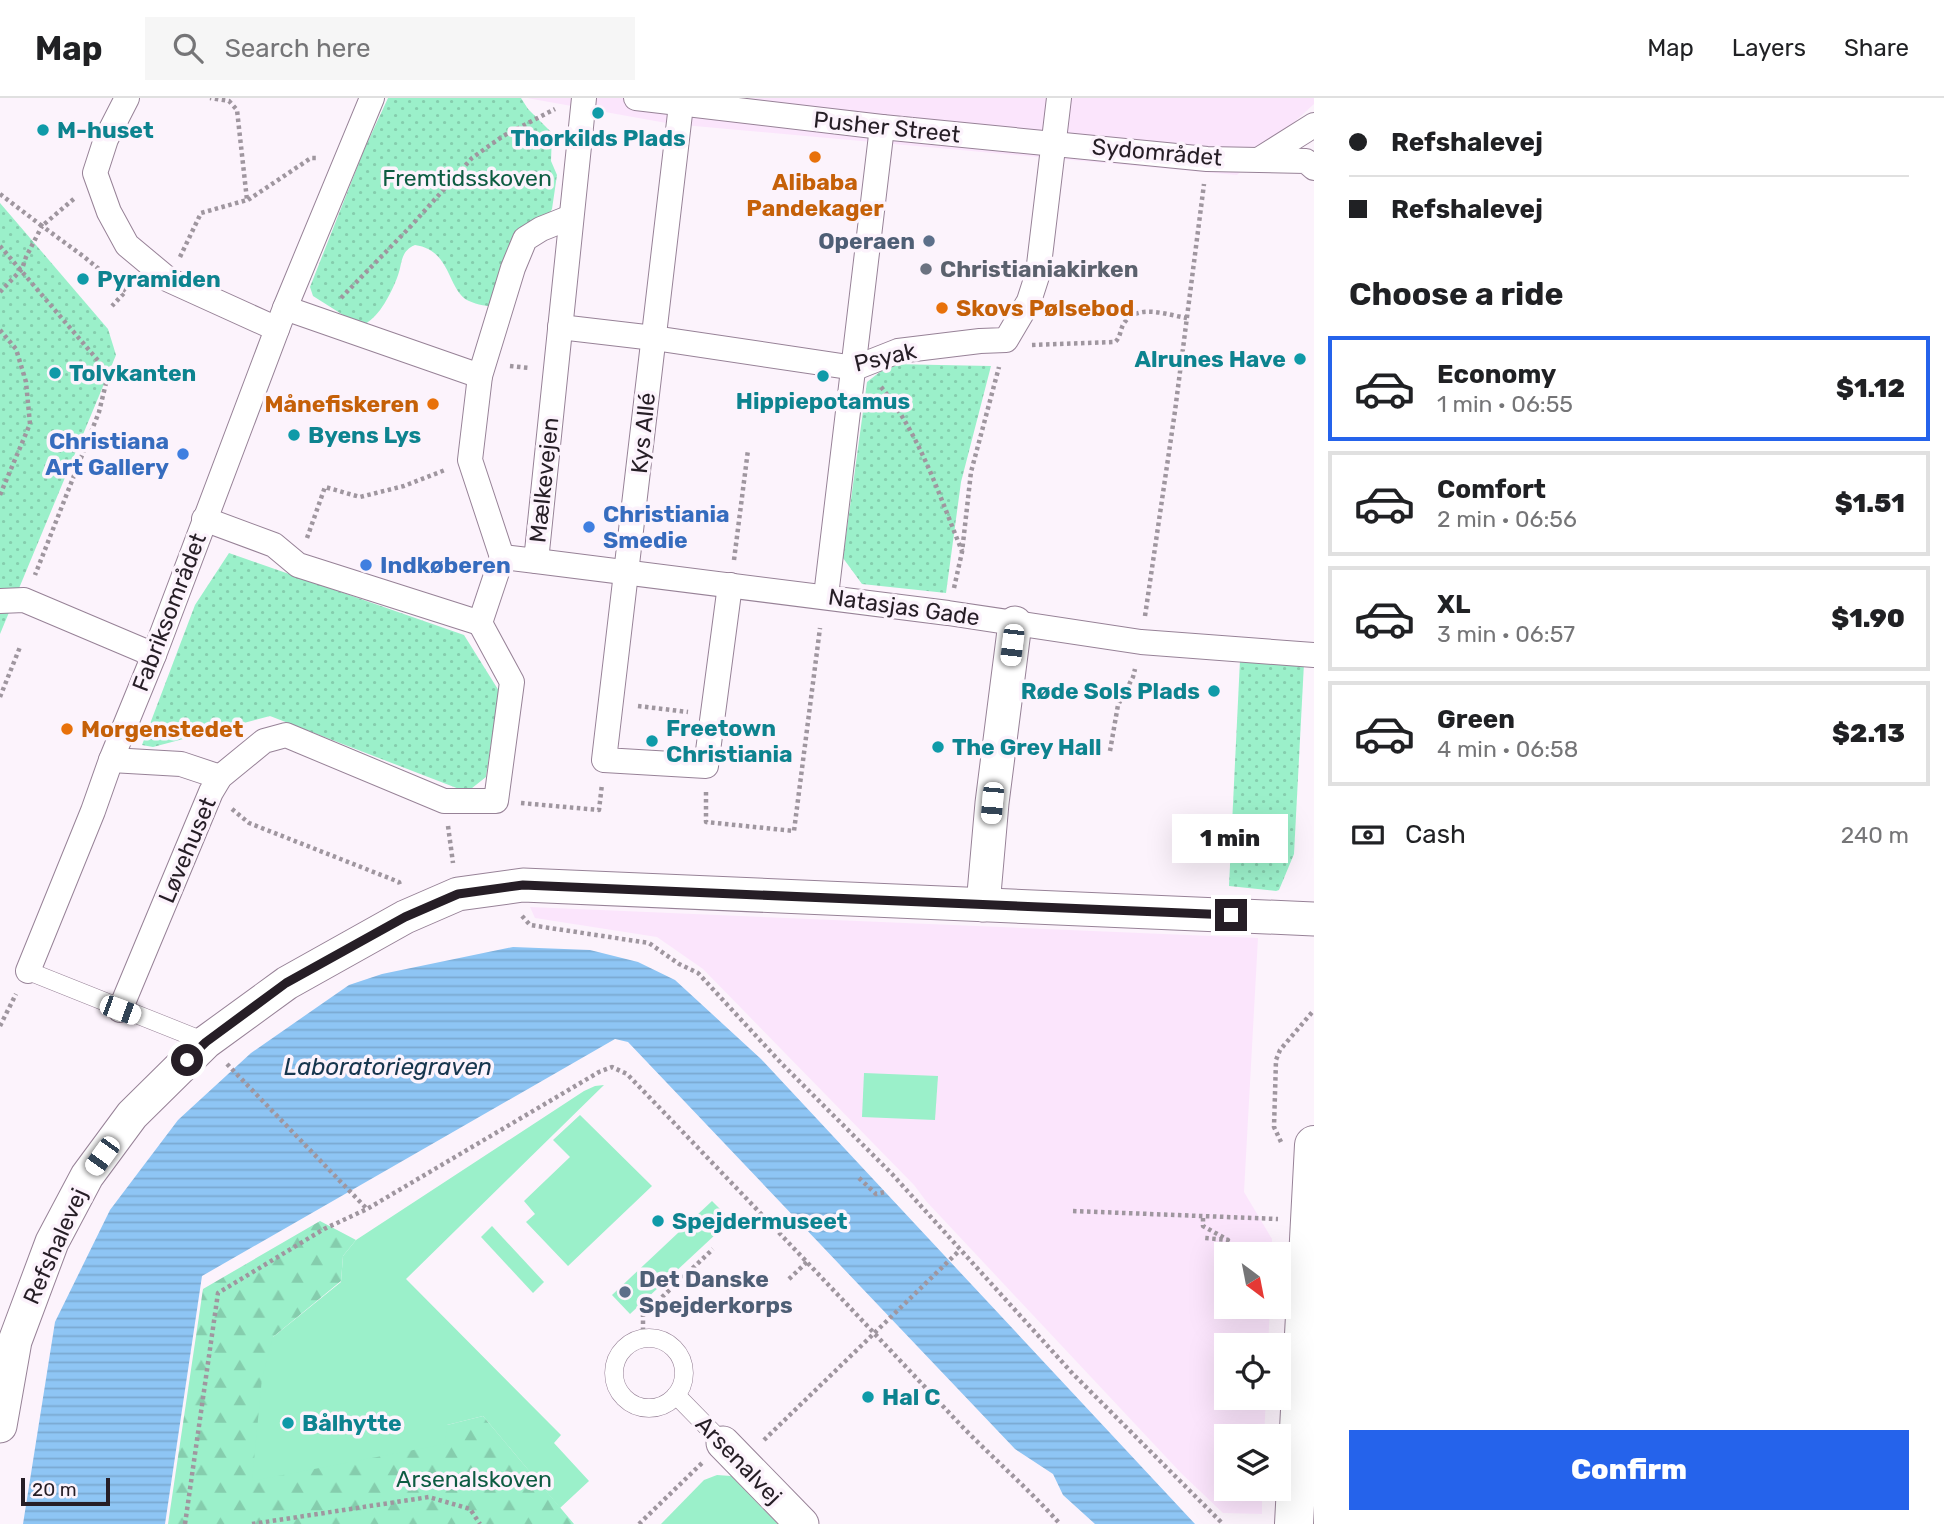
<!DOCTYPE html>
<html lang="en">
<head>
<meta charset="utf-8">
<style>
	:root { --surface:#fff; --page:#f6f6f6; --text:#202124; --muted:#757577; --line:#e0e0e0; --accent:#2563eb }
	body { margin:0; font-family:Rubik,sans-serif; background:var(--page); color:var(--text); height:100vh; display:flex; flex-direction:column; font-size:26px; white-space:nowrap }
	* { box-sizing:border-box; margin:0 }
	p { font-size:23px; color:var(--muted) }
	.icon { flex:none; width:38px; height:38px; fill:none; stroke:currentColor; stroke-width:2; stroke-linecap:round; stroke-linejoin:round }
	.map { position:relative; flex:1; overflow:hidden }
	.sheet { display:flex; flex-direction:column; background:var(--surface); width:630px }
	.sheet>* { flex:none }
	.top-card { display:grid; align-content:center; height:154px; padding:0 35px; background:var(--surface) }
	.needle { width:46px; rotate:148deg }
	.buttons { position:absolute; left:1214px; top:1144px; display:grid; gap:14px }
	.buttons a { display:grid; place-items:center; width:77px; height:77px; border-radius:0px; background:var(--surface); box-shadow:0 7px 28px #0002; font-size:35px }
	.scale { position:absolute; left:21px; bottom:18px; width:89px; box-sizing:border-box; padding-left:7px; border:4px solid #261e26; border-top:0; font-size:19px; line-height:24px; white-space:nowrap; color:#261e26; -webkit-text-stroke:5px #fcf3fc; paint-order:stroke }
	.end { position:absolute; width:32px; height:32px; margin:-16px; border:9px solid #261e26; background:#fff; box-shadow:0 0 0 4px #fff }
	.from { border-radius:50% }
	.bubble { position:absolute; height:49px; border-radius:0px; background:var(--surface); box-shadow:0 7px 28px #0002; font-size:23px; font-weight:800; line-height:49px; text-align:center }
	.car { position:absolute; width:21px; height:42px; margin:-21px -10px; border-radius:9px; box-shadow:0 0 5px 2px #0007; background:linear-gradient(#fff 24%,#345 0 40%,#fff 0 76%,#345 0 86%,#fff 0) }
	.top-card b { display:flex; align-items:center; gap:24px; height:66px; font-size:26px }
	.top-card b+b { border-top:2px solid var(--line) }
	.top-card i { width:18px; height:18px; background:var(--text) }
	ul { padding:0; list-style:none }
	li { display:flex; align-items:center; gap:21px; height:105px; margin:0 14px 10px; padding:0 21px; border:4px solid var(--line); border-radius:0px }
	li div { flex:1 }
	li b { display:block; font-size:26px }
	li em { font-style:normal; font-weight:800 }
	li.current { border-color:var(--accent) }
	li>.icon { width:63px; height:63px; stroke-width:1.5 }
	h2 { padding:0 35px; font-size:32px; line-height:84px }
	.pay { display:flex; align-items:center; gap:18px; height:77px; padding:0 35px; font-size:26px }
	.pay p { margin-inline-start:auto }
	.primary-button { display:flex; gap:14px; margin-top:auto; padding:14px 35px }
	.primary-button a { flex:1; height:80px; border-radius:0px; background:var(--accent); color:#fff; font-size:28px; font-weight:800; line-height:80px; text-align:center }
	header { display:flex; align-items:center; gap:42px; box-sizing:border-box; height:98px; padding:0 35px; background:var(--surface); border-bottom:2px solid var(--line) }
	header strong { font-size:33px }
	nav { display:flex; gap:38px; margin-inline-start:auto; font-size:24px }
	.search { width:490px; height:63px; background:var(--page); display:flex; align-items:center; gap:18px; box-sizing:border-box; padding:0 24px; border-radius:0px; color:var(--muted); font-size:26px }
	main { display:flex; flex:1; min-height:0 }
	.map>svg:first-child { display:block }
</style>
</head>
<body>
<header>
<strong>Map</strong>
<div class="search"><svg class="icon" aria-label="search" viewBox="0 0 24 24"><circle cx="10" cy="10" r="6"/><path d="M15 15l6 6"/></svg>Search here</div>
<nav><a>Map</a><a>Layers</a><a>Share</a></nav>
</header>
<main>
<div class="map">
<svg width="1314" height="1426" viewBox="0 0 1314 1426">
	<defs>
		<pattern id="grass-dots" width="8" height="8" patternUnits="userSpaceOnUse" patternTransform="scale(1.75)"><rect width="8" height="8" fill="#9bf0ca"/><path d="M2 2h.1M6 6h.1" fill="none" stroke="#85cdad" stroke-width="1.8" stroke-linecap="round"/></pattern>
		<pattern id="forest-firs" width="22" height="20" patternUnits="userSpaceOnUse" patternTransform="scale(1.75)"><rect width="22" height="20" fill="#9bf0ca"/><path d="M5 1l3.5 6h-7zM16 11l3.5 6h-7z" fill="#85cdad"/></pattern>
		<pattern id="water-rules" width="6" height="5" patternUnits="userSpaceOnUse" patternTransform="scale(1.75)"><rect width="6" height="5" fill="#8ec5f4"/><path d="M0 2.5h6" fill="none" stroke="#7aa9d1"/></pattern>
	</defs>
	<rect width="100%" height="100%" fill="#fcf3fc"/>
	<g fill="#fbe5fc">
		<polygon points="527,0 1314,0 1314,6 1237,77 672,26"/>
		<polygon points="530,809 1258,840 1244,1094 1272,1141 1272,1157 1227,1157 1227,1209 1270,1209 1268,1248 1227,1248 1227,1300 1266,1300 1264,1339 1227,1339 1227,1391 1262,1391 1262,1416 1223,1415 1181,1375 926,1103 914,1087 703,871 657,839 535,820"/>
	</g>
	<g fill="url(#grass-dots)">
		<path d="M388,0h133l7,11 24,24 -1,28 6,14 -5,34 -55,98c-9,-1 -20,-2 -28,-6 -22,-10 -17,-51 -54,-56 -16,7 -12,19 -18,33 -6,15 -17,38 -32,46l-14,-4 -38,-24 -3,-9 54,-137z"/>
		<polygon points="0,105 108,231 116,257 0,536"/>
		<polygon points="890,266 991,268 961,384 946,495 862,486 843,460 867,284"/>
		<polygon points="229,455 464,537 499,593 486,679 467,694 270,618 153,649 142,647 195,507"/>
		<polygon points="1240,562 1304,565 1294,756 1279,792 1276,793 1229,788"/>
	</g>
	<polygon fill="url(#forest-firs)" points="320,1123 356,1142 343,1158 341,1183 273,1239 447,1327 483,1318 574,1426 168,1426 203,1191"/>
	<g fill="#9bf0ca">
		<polygon points="864,975 938,978 935,1022 862,1019"/>
		<polygon points="604,987 406,1181 561,1337 554,1345 589,1383 560,1410 483,1318 447,1327 445,1346 252,1383 262,1280 273,1239 341,1184 343,1158 356,1142 584,993 595,988"/>
		<polygon points="580,1017 652,1088 568,1168 526,1124 535,1116 524,1103 570,1059 553,1042"/>
		<polygon points="712,1103 731,1122 630,1216 612,1197"/>
		<polygon points="492,1128 544,1184 533,1195 481,1139"/>
		<polygon points="717,1377 731,1378 778,1426 661,1426 704,1382"/>
	</g>
	<polygon fill="url(#water-rules)" points="513,849 590,852 638,864 675,882 761,961 1195,1426 1095,1426 1063,1397 1053,1376 1015,1351 628,944 615,941 202,1178 165,1426 23,1426 55,1224 110,1112 178,1022 251,955 349,887 382,876"/>
	<g fill="none" stroke-linecap="round" stroke-linejoin="round">
		<defs>
			<g id="service">
				<polyline points="28,873 206,944"/>
				<circle cx="649" cy="1275" r="35"/>
				<polyline points="676,1297 723,1345"/>
			</g>
			<g id="pedestrian">
				<polyline points="127,0 106,41 95,75 109,114 127,147 169,182 277,231"/>
				<polyline points="636,0 882,29 1207,61 1306,63 1314,70"/>
				<polyline points="681,7 604,662 706,668 730,487"/>
				<polyline points="1260,61 1314,27"/>
				<polyline points="285,210 480,278"/>
				<polyline points="560,229 654,240 855,270 898,253 980,243 1006,242 1029,203 1038,175 1059,0"/>
				<polyline points="204,421 274,447 298,467 480,525"/>
				<polyline points="502,459 470,362 480,278 513,170 525,141 541,131 571,119"/>
				<polyline points="536,463 948,515 1141,544 1314,557"/>
				<polyline points="826,498 882,29"/>
				<polyline points="0,503 24,502 154,557"/>
				<polyline points="111,662 181,666 220,679"/>
				<polyline points="28,873 93,713 111,662 154,557 285,210 372,0"/>
				<polyline points="120,912 211,694 220,679 264,643 286,637 444,703 496,703 512,584 480,525 502,459 536,463 584,0"/>
			</g>
			<g id="minor">
				<polyline points="983,807 992,705 1015,525"/>
				<polyline points="0,1328 15,1243 52,1144 87,1078 132,1017 206,944 287,885 405,819 458,796 523,787 1314,821"/>
				<polyline points="723,1345 802,1426"/>
			</g>
			<polyline id="tertiary" points="1294,1426 1314,1047"/>
		</defs>
		<use href="#service" stroke="#978297" stroke-width="19"/>
		<use href="#pedestrian" stroke="#978297" stroke-width="26"/>
		<use href="#minor" stroke="#978297" stroke-width="35"/>
		<use href="#tertiary" stroke="#978297" stroke-width="40"/>
		<g stroke="#9f969f" stroke-width="4.5" stroke-dasharray="3.5 3.5" stroke-linecap="butt">
			<polyline points="0,96 42,128 76,99"/>
			<polyline points="248,102 311,60 317,60"/>
			<polyline points="0,148 101,266 107,281 99,314 35,477"/>
			<polyline points="180,159 201,115 247,102 237,12 229,3 210,0"/>
			<polyline points="0,194 22,171 26,159 42,128 83,158 126,193 112,208"/>
			<polyline points="341,200 410,129 472,60 503,38 555,11"/>
			<polyline points="0,232 16,251 26,284 30,326 0,397"/>
			<path d="M1032,247l83,-3c6,-5 5,-13 9,-19 14,-20 43,-8 63,-5"/>
			<polyline points="510,268 529,270"/>
			<path d="M881,289c39,47 58,108 81,164"/>
			<polyline points="307,440 325,389 360,399 404,388 445,372"/>
			<polyline points="734,462 748,352"/>
			<polyline points="954,490 962,454 971,374 999,269"/>
			<polyline points="1145,518 1175,313 1204,86"/>
			<polyline points="0,599 20,549"/>
			<polyline points="638,608 688,614"/>
			<polyline points="1110,653 1118,607 1133,579 1135,571"/>
			<polyline points="706,694 706,724 794,733 820,530"/>
			<polyline points="521,705 599,712 602,686"/>
			<polyline points="232,711 249,725 399,784 400,787"/>
			<polyline points="448,728 453,765"/>
			<polyline points="522,818 530,827 649,845 679,866 698,875 782,966 892,1076 1073,1276 1223,1426"/>
			<polyline points="0,928 16,896"/>
			<polyline points="227,966 367,1111"/>
			<polyline points="1281,1044 1274,1029 1276,962 1280,952 1314,912"/>
			<polyline points="859,1080 876,1096 885,1094"/>
			<polyline points="1073,1113 1278,1121"/>
			<polyline points="1203,1120 1203,1128 1228,1142 1205,1140"/>
			<polyline points="789,1181 808,1163"/>
			<polyline points="643,1240 643,1217 713,1151"/>
			<polyline points="764,1342 960,1152"/>
			<path d="M185,1426l33,-231 106,-64 43,-20 232,-137 13,-5 15,7c110,114 219,229 328,345 34,36 72,68 105,105"/>
			<polyline points="252,1426 429,1399 470,1411 480,1426"/>
			<polyline points="639,1426 702,1365"/>
		</g>
		<use href="#service" stroke="#fff" stroke-width="18"/>
		<use href="#pedestrian" stroke="#fff" stroke-width="24"/>
		<use href="#minor" stroke="#fff" stroke-width="33"/>
		<use href="#tertiary" stroke="#fff" stroke-width="38"/>
	</g>
	<g fill="none" stroke-linecap="round" stroke-linejoin="round">
		<polyline stroke="#261e26" stroke-width="9" points="187,962 206,944 286,885 405,819 458,796 523,787 1231,817"/>
	</g>
	<g fill="#0f9aa8" stroke="#fcf3fc" stroke-width="2.5">
		<circle cx="598" cy="15" r="7"/>
		<circle cx="43" cy="32" r="7"/>
		<circle cx="83" cy="181" r="7"/>
		<circle cx="1300" cy="261" r="7"/>
		<circle cx="55" cy="275" r="7"/>
		<circle cx="823" cy="278" r="7"/>
		<circle cx="294" cy="337" r="7"/>
		<circle cx="1214" cy="593" r="7"/>
		<circle cx="652" cy="643" r="7"/>
		<circle cx="938" cy="649" r="7"/>
		<circle cx="658" cy="1123" r="7"/>
		<circle cx="868" cy="1299" r="7"/>
		<circle cx="288" cy="1325" r="7"/>
	</g>
	<g fill="#e8710a" stroke="#fcf3fc" stroke-width="2.5">
		<circle cx="815" cy="59" r="7"/>
		<circle cx="942" cy="210" r="7"/>
		<circle cx="433" cy="306" r="7"/>
		<circle cx="67" cy="631" r="7"/>
	</g>
	<g fill="#5c6f8a" stroke="#fcf3fc" stroke-width="2.5">
		<circle cx="929" cy="143" r="7"/>
		<circle cx="625" cy="1194" r="7"/>
	</g>
	<circle fill="#6b7280" stroke="#fcf3fc" stroke-width="2.5" cx="926" cy="171" r="7"/>
	<g fill="#3f7fe0" stroke="#fcf3fc" stroke-width="2.5">
		<circle cx="183" cy="356" r="7"/>
		<circle cx="589" cy="429" r="7"/>
		<circle cx="366" cy="467" r="7"/>
	</g>
	<g text-anchor="middle" dominant-baseline="central" stroke-width="7" stroke-linejoin="round" paint-order="stroke">
		<g font-size="23" fill="#261e26" stroke="#fcf3fc">
			<text transform="translate(887 29) rotate(6)">Pusher Street</text>
			<text transform="translate(1157 54) rotate(5)">Sydområdet</text>
			<text transform="translate(885 259) rotate(-13)">Psyak</text>
			<text transform="translate(643 335) rotate(-84)">Kys Allé</text>
			<text transform="translate(544 382) rotate(-84)">Mælkevejen</text>
			<text transform="translate(904 509) rotate(8)">Natasjas Gade</text>
			<text transform="translate(169 514) rotate(-69)">Fabriksområdet</text>
			<text transform="translate(187 752) rotate(-67)">Løvehuset</text>
			<text transform="translate(55 1148) rotate(-66)">Refshalevej</text>
			<text transform="translate(739 1362) rotate(46)">Arsenalvej</text>
		</g>
		<g font-size="23" font-weight="bold" fill="#0d838f" stroke="#fcf3fc" text-anchor="start">
			<text x="57" y="32">M-huset</text>
			<text x="598" y="40" text-anchor="middle">Thorkilds Plads</text>
			<text x="97" y="181">Pyramiden</text>
			<text x="1286" y="261" text-anchor="end">Alrunes Have</text>
			<text x="69" y="275">Tolvkanten</text>
			<text x="823" y="303" text-anchor="middle">Hippiepotamus</text>
			<text x="308" y="337">Byens Lys</text>
			<text x="1200" y="593" text-anchor="end">Røde Sols Plads</text>
			<text x="666" y="630">Freetown<tspan x="666" dy="26">Christiania</tspan></text>
			<text x="952" y="649">The Grey Hall</text>
			<text x="672" y="1123">Spejdermuseet</text>
			<text x="882" y="1299">Hal C</text>
			<text x="302" y="1325">Bålhytte</text>
		</g>
		<g font-size="23" fill="#0d5c42" stroke="#fcf3fc">
			<text x="467" y="80">Fremtidsskoven</text>
			<text x="474" y="1381">Arsenalskoven</text>
		</g>
		<g font-size="23" font-weight="bold" fill="#c56008" stroke="#fcf3fc" text-anchor="start">
			<text x="815" y="84" text-anchor="middle">Alibaba<tspan x="815" dy="26">Pandekager</tspan></text>
			<text x="956" y="210">Skovs Pølsebod</text>
			<text x="419" y="306" text-anchor="end">Månefiskeren</text>
			<text x="81" y="631">Morgenstedet</text>
		</g>
		<g font-size="23" font-weight="bold" fill="#4e5e75" stroke="#fcf3fc" text-anchor="end">
			<text x="915" y="143">Operaen</text>
			<text x="639" y="1181" text-anchor="start">Det Danske<tspan x="639" dy="26">Spejderkorps</tspan></text>
		</g>
		<g font-size="23" font-weight="bold" fill="#5b616d" stroke="#fcf3fc" text-anchor="start">
			<text x="940" y="171">Christianiakirken</text>
		</g>
		<g font-size="23" font-weight="bold" fill="#366cbe" stroke="#fcf3fc" text-anchor="start">
			<text x="169" y="343" text-anchor="end">Christiana<tspan x="169" dy="26">Art Gallery</tspan></text>
			<text x="603" y="416">Christiania<tspan x="603" dy="26">Smedie</tspan></text>
			<text x="380" y="467">Indkøberen</text>
		</g>
		<g font-size="24" font-style="italic" fill="#17364e" stroke="#fcf3fc">
			<text x="388" y="969">Laboratoriegraven</text>
		</g>
	</g>
</svg>
<div class="buttons">
<a><svg class="needle" viewBox="-14 -14 28 28"><path d="M0-13l5 13h-10z" fill="#e53935"/><path d="M0 13l5-13h-10z" fill="#757577"/></svg></a>
<a><svg class="icon" aria-label="locate" viewBox="0 0 24 24"><circle cx="12" cy="12" r="6"/><path d="M12 2v4M12 18v4M2 12h4M18 12h4"/></svg></a>
<a><svg class="icon" aria-label="layers" viewBox="0 0 24 24"><path d="M12 4l9 5-9 5-9-5zM3 14l9 5 9-5"/></svg></a>
</div>
<div class="scale">20 m</div>
<i class="end from" style="left:187px;top:962px"></i>
<i class="end" style="left:1231px;top:817px"></i>
<div class="bubble" style="left:1172px;top:716px;width:116px">1 min</div>
<i class="car" style="left:1012px;top:547px;rotate:187deg"></i>
<i class="car" style="left:992px;top:705px;rotate:185deg"></i>
<i class="car" style="left:120px;top:912px;rotate:110deg"></i>
<i class="car" style="left:102px;top:1058px;rotate:216deg"></i>
</div>
<section class="sheet">
<div class="top-card">
<b><i class="from"></i>Refshalevej</b>
<b><i></i>Refshalevej</b>
</div>
<h2>Choose a ride</h2>
<ul>
<li class="current"><svg class="icon" aria-label="car" viewBox="0 0 24 24"><path d="M5 17H2v-5l4-1 3-4h7l3 4 3 1v5h-3M9 17h6M6 11h13"/><circle cx="7" cy="17" r="2"/><circle cx="17" cy="17" r="2"/></svg><div><b>Economy</b><p>1 min · 06:55</p></div><em>$1.12</em></li>
<li><svg class="icon" aria-label="car" viewBox="0 0 24 24"><path d="M5 17H2v-5l4-1 3-4h7l3 4 3 1v5h-3M9 17h6M6 11h13"/><circle cx="7" cy="17" r="2"/><circle cx="17" cy="17" r="2"/></svg><div><b>Comfort</b><p>2 min · 06:56</p></div><em>$1.51</em></li>
<li><svg class="icon" aria-label="car" viewBox="0 0 24 24"><path d="M5 17H2v-5l4-1 3-4h7l3 4 3 1v5h-3M9 17h6M6 11h13"/><circle cx="7" cy="17" r="2"/><circle cx="17" cy="17" r="2"/></svg><div><b>XL</b><p>3 min · 06:57</p></div><em>$1.90</em></li>
<li><svg class="icon" aria-label="car" viewBox="0 0 24 24"><path d="M5 17H2v-5l4-1 3-4h7l3 4 3 1v5h-3M9 17h6M6 11h13"/><circle cx="7" cy="17" r="2"/><circle cx="17" cy="17" r="2"/></svg><div><b>Green</b><p>4 min · 06:58</p></div><em>$2.13</em></li>
</ul>
<div class="pay"><svg class="icon" aria-label="cash" viewBox="0 0 24 24"><path d="M3 7h18v10H3z"/><circle cx="12" cy="12" r="2"/></svg>Cash<p>240 m</p></div>
<div class="primary-button"><a>Confirm</a></div>
</section>
</main>
</body>
</html>
